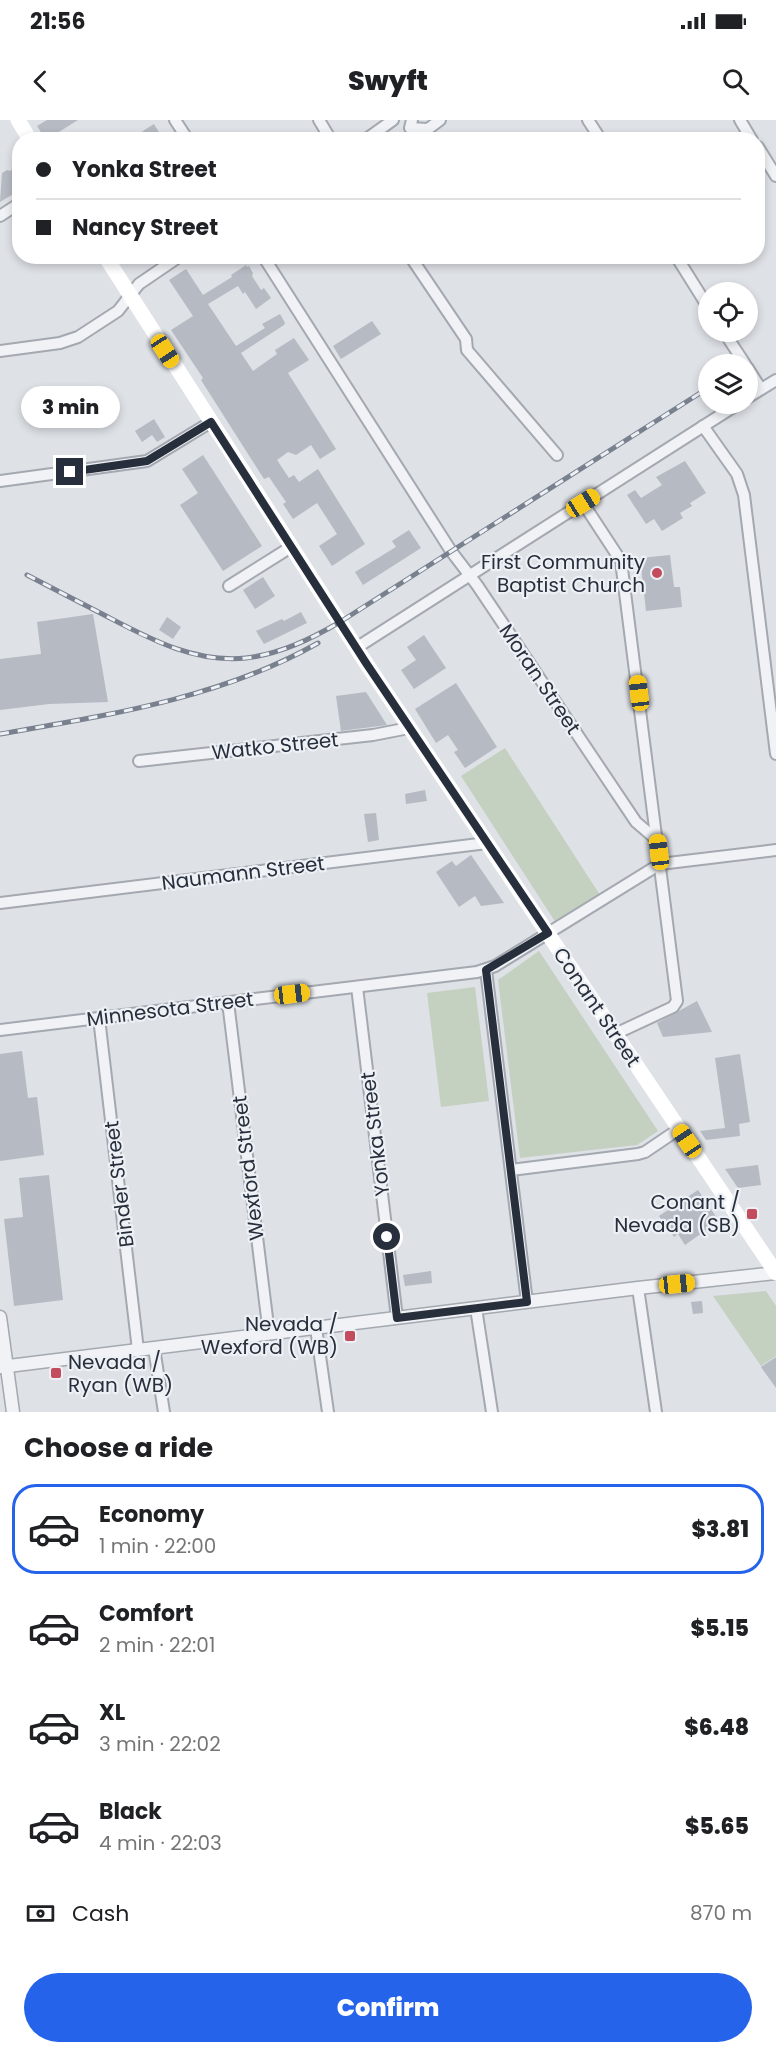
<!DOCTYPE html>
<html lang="en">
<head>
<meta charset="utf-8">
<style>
	:root { --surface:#fff; --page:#f6f6f6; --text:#202124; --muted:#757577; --line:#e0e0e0; --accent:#2563eb }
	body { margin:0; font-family:Poppins,sans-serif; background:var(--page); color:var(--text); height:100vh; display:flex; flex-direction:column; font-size:22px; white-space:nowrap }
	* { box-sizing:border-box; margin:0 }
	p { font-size:20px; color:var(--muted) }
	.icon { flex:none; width:33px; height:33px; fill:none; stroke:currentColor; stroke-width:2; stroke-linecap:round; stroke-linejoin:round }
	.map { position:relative; height:1292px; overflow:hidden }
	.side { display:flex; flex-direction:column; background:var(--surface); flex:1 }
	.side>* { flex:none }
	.hud { position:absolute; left:12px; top:12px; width:753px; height:132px; border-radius:24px; box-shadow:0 3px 9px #0003; display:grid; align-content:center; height:132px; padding:0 24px; background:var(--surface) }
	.tools { position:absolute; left:698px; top:162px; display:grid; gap:12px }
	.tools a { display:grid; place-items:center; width:60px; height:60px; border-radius:50%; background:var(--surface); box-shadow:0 3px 9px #0003; font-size:30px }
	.end { position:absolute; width:27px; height:27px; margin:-14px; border:8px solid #282f3c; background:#fff; box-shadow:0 0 0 3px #fff }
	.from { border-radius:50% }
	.bubble { position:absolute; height:42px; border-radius:21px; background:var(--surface); box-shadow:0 3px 9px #0003; font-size:20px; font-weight:800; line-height:42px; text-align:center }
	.car { position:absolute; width:18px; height:36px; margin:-18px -9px; border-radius:8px; box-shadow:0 0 4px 2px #0007; background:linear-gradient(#f5c518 24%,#345 0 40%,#f5c518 0 76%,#345 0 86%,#f5c518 0) }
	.hud b { display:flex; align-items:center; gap:21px; height:57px; font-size:22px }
	.hud b+b { border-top:2px solid var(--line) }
	.hud i { width:15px; height:15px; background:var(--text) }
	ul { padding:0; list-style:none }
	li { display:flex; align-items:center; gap:18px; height:90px; margin:0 12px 9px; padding:0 12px; border:3px solid transparent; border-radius:24px }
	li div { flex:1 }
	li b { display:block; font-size:22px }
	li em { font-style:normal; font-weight:800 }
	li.current { border-color:var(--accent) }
	li>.icon { width:54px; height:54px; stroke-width:1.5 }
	h2 { padding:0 24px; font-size:27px; line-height:72px }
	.pay { display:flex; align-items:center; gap:15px; height:66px; padding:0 24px; font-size:22px }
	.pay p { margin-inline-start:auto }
	.primary-button { display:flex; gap:12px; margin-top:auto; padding:12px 24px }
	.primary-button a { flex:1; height:69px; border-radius:36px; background:var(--accent); color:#fff; font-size:24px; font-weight:800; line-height:69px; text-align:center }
	.status { display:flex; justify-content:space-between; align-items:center; height:42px; padding:0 30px; background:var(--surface); direction:ltr }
	.status svg { height:16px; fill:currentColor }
	header { display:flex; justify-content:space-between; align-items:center; height:78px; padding:0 24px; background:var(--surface); font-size:27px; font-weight:800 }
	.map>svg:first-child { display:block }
</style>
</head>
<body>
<div class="status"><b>21:56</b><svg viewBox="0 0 49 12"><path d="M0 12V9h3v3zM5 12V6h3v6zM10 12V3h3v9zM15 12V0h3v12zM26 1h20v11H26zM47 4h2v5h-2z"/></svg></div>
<header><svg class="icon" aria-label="back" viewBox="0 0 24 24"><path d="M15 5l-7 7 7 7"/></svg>Swyft<svg class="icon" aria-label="search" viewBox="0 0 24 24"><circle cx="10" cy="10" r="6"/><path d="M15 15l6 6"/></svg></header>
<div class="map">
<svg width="776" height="1292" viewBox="0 0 776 1292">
	<rect width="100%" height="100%" fill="#dee1e6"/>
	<g fill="#c4d0c0">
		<polygon points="505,628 600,775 556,803 461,656"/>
		<polygon points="539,831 658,1011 637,1025 520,1038 498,860"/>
		<polygon points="475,867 489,981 441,987 427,873"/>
		<polygon points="766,1171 776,1186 776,1236 761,1246 713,1176"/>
	</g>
	<g fill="#b6bac3">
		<polygon points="47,0 78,0 46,20 37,6"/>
		<polygon points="154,4 160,14 152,20 129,20"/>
		<polygon points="20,45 20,70 0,82 2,53 7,50 10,51"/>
		<polygon points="246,145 247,147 249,146 253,153 252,156 261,170 264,168 271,178 256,189 245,172 243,174 238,166 208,184 236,226 265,208 262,204 280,194 285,203 284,205 241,233 253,251 277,234 275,230 294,218 309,240 288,253 336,329 320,339 311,325 296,335 288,332 277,340 289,358 294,355 299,362 318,349 365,424 332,446 319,426 337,414 317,383 293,399 283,384 286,382 269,357 264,359 201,260 203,258 171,210 193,196 169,160 186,149 203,175 232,157 231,155"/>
		<polygon points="372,201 381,214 341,239 333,226"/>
		<polygon points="154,299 165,317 157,322 152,315 142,322 135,311"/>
		<polygon points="203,335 262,426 223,451 180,385 198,373 182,349"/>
		<polygon points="685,341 706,373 690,383 692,386 680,393 683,398 662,411 654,399 646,404 627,375 635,370 641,378 662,365 656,357"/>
		<polygon points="409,410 421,428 363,465 355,452 396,427 392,421"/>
		<polygon points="670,435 674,467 680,467 682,487 646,491 640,438"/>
		<polygon points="263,457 275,476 255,489 243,470"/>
		<polygon points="301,492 307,503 264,524 256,511 282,499 284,501"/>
		<polygon points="93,494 108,582 49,584 0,590 0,539 41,534 37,502"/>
		<polygon points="167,497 181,507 173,519 159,510"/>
		<polygon points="424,515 446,548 414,569 401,550 416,540 407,527"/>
		<polygon points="456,563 497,627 465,648 454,632 458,630 448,615 436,623 415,589"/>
		<polygon points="366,572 387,605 341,611 336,576"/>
		<polygon points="425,670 427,681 406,684 405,674"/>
		<polygon points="376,693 379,720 368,722 364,694"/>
		<polygon points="471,735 504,783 481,786 475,776 459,787 436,752 452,741 456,746"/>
		<polygon points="697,881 712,912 663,917 657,903"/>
		<polygon points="22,931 28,978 37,977 44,1035 0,1041 0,934"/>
		<polygon points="740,934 750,1002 739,1004 740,1016 706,1020 700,1011 725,1008 715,938"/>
		<polygon points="758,1045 761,1065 738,1068 725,1049"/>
		<polygon points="49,1055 63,1180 14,1186 4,1099 23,1097 19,1058"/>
		<polygon points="698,1070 719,1101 685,1125 678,1114 674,1117 659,1096"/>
		<polygon points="431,1151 432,1163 405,1166 403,1155"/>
		<polygon points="702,1181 703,1193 693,1194 691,1182"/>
		<polygon points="776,1237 776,1268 761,1247"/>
	</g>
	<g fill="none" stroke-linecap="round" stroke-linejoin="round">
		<defs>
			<g id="minor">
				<polyline points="175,0 188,20"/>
				<polyline points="319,0 331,20"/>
				<polyline points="412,0 410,8 428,9 440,0"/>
				<polyline points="588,0 601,20"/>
				<polyline points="740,0 752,20"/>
				<polyline points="365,20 393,0"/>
				<polyline points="758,27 776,56"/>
				<polyline points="0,96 20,83"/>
				<polyline points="263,136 451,431 477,465 636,702 657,720"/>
				<polyline points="410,136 466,219 467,230 557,335"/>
				<polyline points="676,136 708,187"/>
				<polyline points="724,212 745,244"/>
				<polyline points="0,231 60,223 78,217 118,191 139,164 180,136"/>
				<polyline points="747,247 761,269"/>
				<polyline points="747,278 776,260"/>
				<polyline points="703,306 737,354 744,375 776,634"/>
				<polyline points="0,361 147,341 211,302"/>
				<polyline points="583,383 621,441 677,881 673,887 615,914"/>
				<polyline points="229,466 291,427"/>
				<polyline points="356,528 738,284"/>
				<polyline points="139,641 373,615 409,608"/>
				<polyline points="0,783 487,723"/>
				<polyline points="486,850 527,1182"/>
				<polyline points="357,867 397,1198"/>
				<polyline points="228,882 269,1214"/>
				<polyline points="99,898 138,1230"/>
				<polyline points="0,910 477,852 495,846 660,744 776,730"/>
				<polyline points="511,1050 638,1034 645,1032 679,1009"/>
				<polyline points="638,1168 656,1292"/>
				<polyline points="476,1188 492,1292"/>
				<polyline points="316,1208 328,1292"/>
				<polyline points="154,1228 164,1292"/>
			</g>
			<g id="tertiary">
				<polyline points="0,1197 13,1292"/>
				<polyline points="0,1247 638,1168 776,1153"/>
			</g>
		</defs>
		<use href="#minor" stroke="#a4a8b0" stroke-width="14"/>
		<use href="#tertiary" stroke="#a4a8b0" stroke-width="15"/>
		<use href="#minor" stroke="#f0f2f5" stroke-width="10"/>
		<use href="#tertiary" stroke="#f0f2f5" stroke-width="12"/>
		<g stroke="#fff" stroke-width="15">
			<polyline points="18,0 30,20"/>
			<polyline points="105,136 366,543 776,1153"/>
		</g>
		<defs>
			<g id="rail">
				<path d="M27,455c27,14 54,28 81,42 44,23 87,46 138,41 34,-4 65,-19 94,-36l368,-234"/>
				<path d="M0,614c109,-19 221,-36 318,-91"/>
			</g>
		</defs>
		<use href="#rail" stroke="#79818f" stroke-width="5"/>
		<use href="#rail" stroke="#edf0f4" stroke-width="3" stroke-dasharray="9" stroke-linecap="butt"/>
	</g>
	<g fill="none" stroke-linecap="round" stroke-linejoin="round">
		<polyline stroke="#282f3c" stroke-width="8" points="70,352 147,341 211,302 366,543 548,813 486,850 527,1182 397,1198 387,1117"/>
	</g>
	<g fill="#c34b5e" stroke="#edf0f4" stroke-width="2">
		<circle cx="657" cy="453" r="6"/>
		<rect x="746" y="1088" width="12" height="12" rx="3"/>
		<rect x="344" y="1210" width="12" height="12" rx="3"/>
		<rect x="50" y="1247" width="12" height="12" rx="3"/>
	</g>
	<g text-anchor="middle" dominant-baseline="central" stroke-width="4.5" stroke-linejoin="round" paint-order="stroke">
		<g font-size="20" fill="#282f3c" stroke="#edf0f4" text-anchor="end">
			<text x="645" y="442">First Community<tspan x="645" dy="23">Baptist Church</tspan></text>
			<text x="740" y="1082">Conant /<tspan x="740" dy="23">Nevada (SB)</tspan></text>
			<text x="338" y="1204">Nevada /<tspan x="338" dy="23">Wexford (WB)</tspan></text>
			<text x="68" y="1242" text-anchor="start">Nevada /<tspan x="68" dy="23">Ryan (WB)</tspan></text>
		</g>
		<g font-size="20" fill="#282f3c" stroke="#edf0f4">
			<text transform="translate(540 559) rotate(56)">Moran Street</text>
			<text transform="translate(275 626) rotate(-6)">Watko Street</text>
			<text transform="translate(243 753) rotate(-7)">Naumann Street</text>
			<text transform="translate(597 887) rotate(56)">Conant Street</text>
			<text transform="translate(170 889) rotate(-7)">Minnesota Street</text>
			<text transform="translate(375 1014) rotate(-97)">Yonka Street</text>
			<text transform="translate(248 1048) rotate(-97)">Wexford Street</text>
			<text transform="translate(119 1064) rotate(-97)">Binder Street</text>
		</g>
	</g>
</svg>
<div class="tools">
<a><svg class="icon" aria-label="locate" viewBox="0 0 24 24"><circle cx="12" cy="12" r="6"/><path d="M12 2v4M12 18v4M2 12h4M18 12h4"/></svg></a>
<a><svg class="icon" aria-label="layers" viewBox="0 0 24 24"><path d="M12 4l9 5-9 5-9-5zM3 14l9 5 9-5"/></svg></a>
</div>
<i class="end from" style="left:387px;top:1117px"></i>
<i class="end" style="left:70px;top:352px"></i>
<div class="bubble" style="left:21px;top:266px;width:99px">3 min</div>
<i class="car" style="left:165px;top:231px;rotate:147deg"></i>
<i class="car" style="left:583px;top:383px;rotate:58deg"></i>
<i class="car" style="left:639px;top:573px;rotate:353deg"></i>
<i class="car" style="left:659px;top:732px;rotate:353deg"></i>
<i class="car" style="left:292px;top:874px;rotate:83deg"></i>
<i class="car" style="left:687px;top:1021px;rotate:326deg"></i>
<i class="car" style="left:677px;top:1164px;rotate:84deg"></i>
<div class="hud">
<b><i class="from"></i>Yonka Street</b>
<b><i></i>Nancy Street</b>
</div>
</div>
<section class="side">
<h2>Choose a ride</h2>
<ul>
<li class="current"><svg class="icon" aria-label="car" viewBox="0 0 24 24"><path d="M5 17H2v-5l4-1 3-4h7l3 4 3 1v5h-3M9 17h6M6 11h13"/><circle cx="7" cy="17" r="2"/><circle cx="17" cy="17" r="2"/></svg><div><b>Economy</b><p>1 min · 22:00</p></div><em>$3.81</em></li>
<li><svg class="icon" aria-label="car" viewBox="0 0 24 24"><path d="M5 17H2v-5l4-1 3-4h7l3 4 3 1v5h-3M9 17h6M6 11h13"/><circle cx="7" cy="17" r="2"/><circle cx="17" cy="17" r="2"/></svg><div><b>Comfort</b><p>2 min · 22:01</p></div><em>$5.15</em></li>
<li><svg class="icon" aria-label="car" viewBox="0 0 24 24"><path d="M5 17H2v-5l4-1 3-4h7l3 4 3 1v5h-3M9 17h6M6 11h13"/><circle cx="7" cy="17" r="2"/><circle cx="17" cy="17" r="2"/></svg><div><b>XL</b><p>3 min · 22:02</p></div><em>$6.48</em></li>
<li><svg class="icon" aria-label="car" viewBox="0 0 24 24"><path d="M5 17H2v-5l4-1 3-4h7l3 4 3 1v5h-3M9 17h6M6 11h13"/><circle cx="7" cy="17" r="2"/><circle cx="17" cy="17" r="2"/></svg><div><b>Black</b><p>4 min · 22:03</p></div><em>$5.65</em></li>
</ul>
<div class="pay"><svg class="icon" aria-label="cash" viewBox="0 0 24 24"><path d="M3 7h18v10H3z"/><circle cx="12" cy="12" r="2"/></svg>Cash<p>870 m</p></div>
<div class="primary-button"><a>Confirm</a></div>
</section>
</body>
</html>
